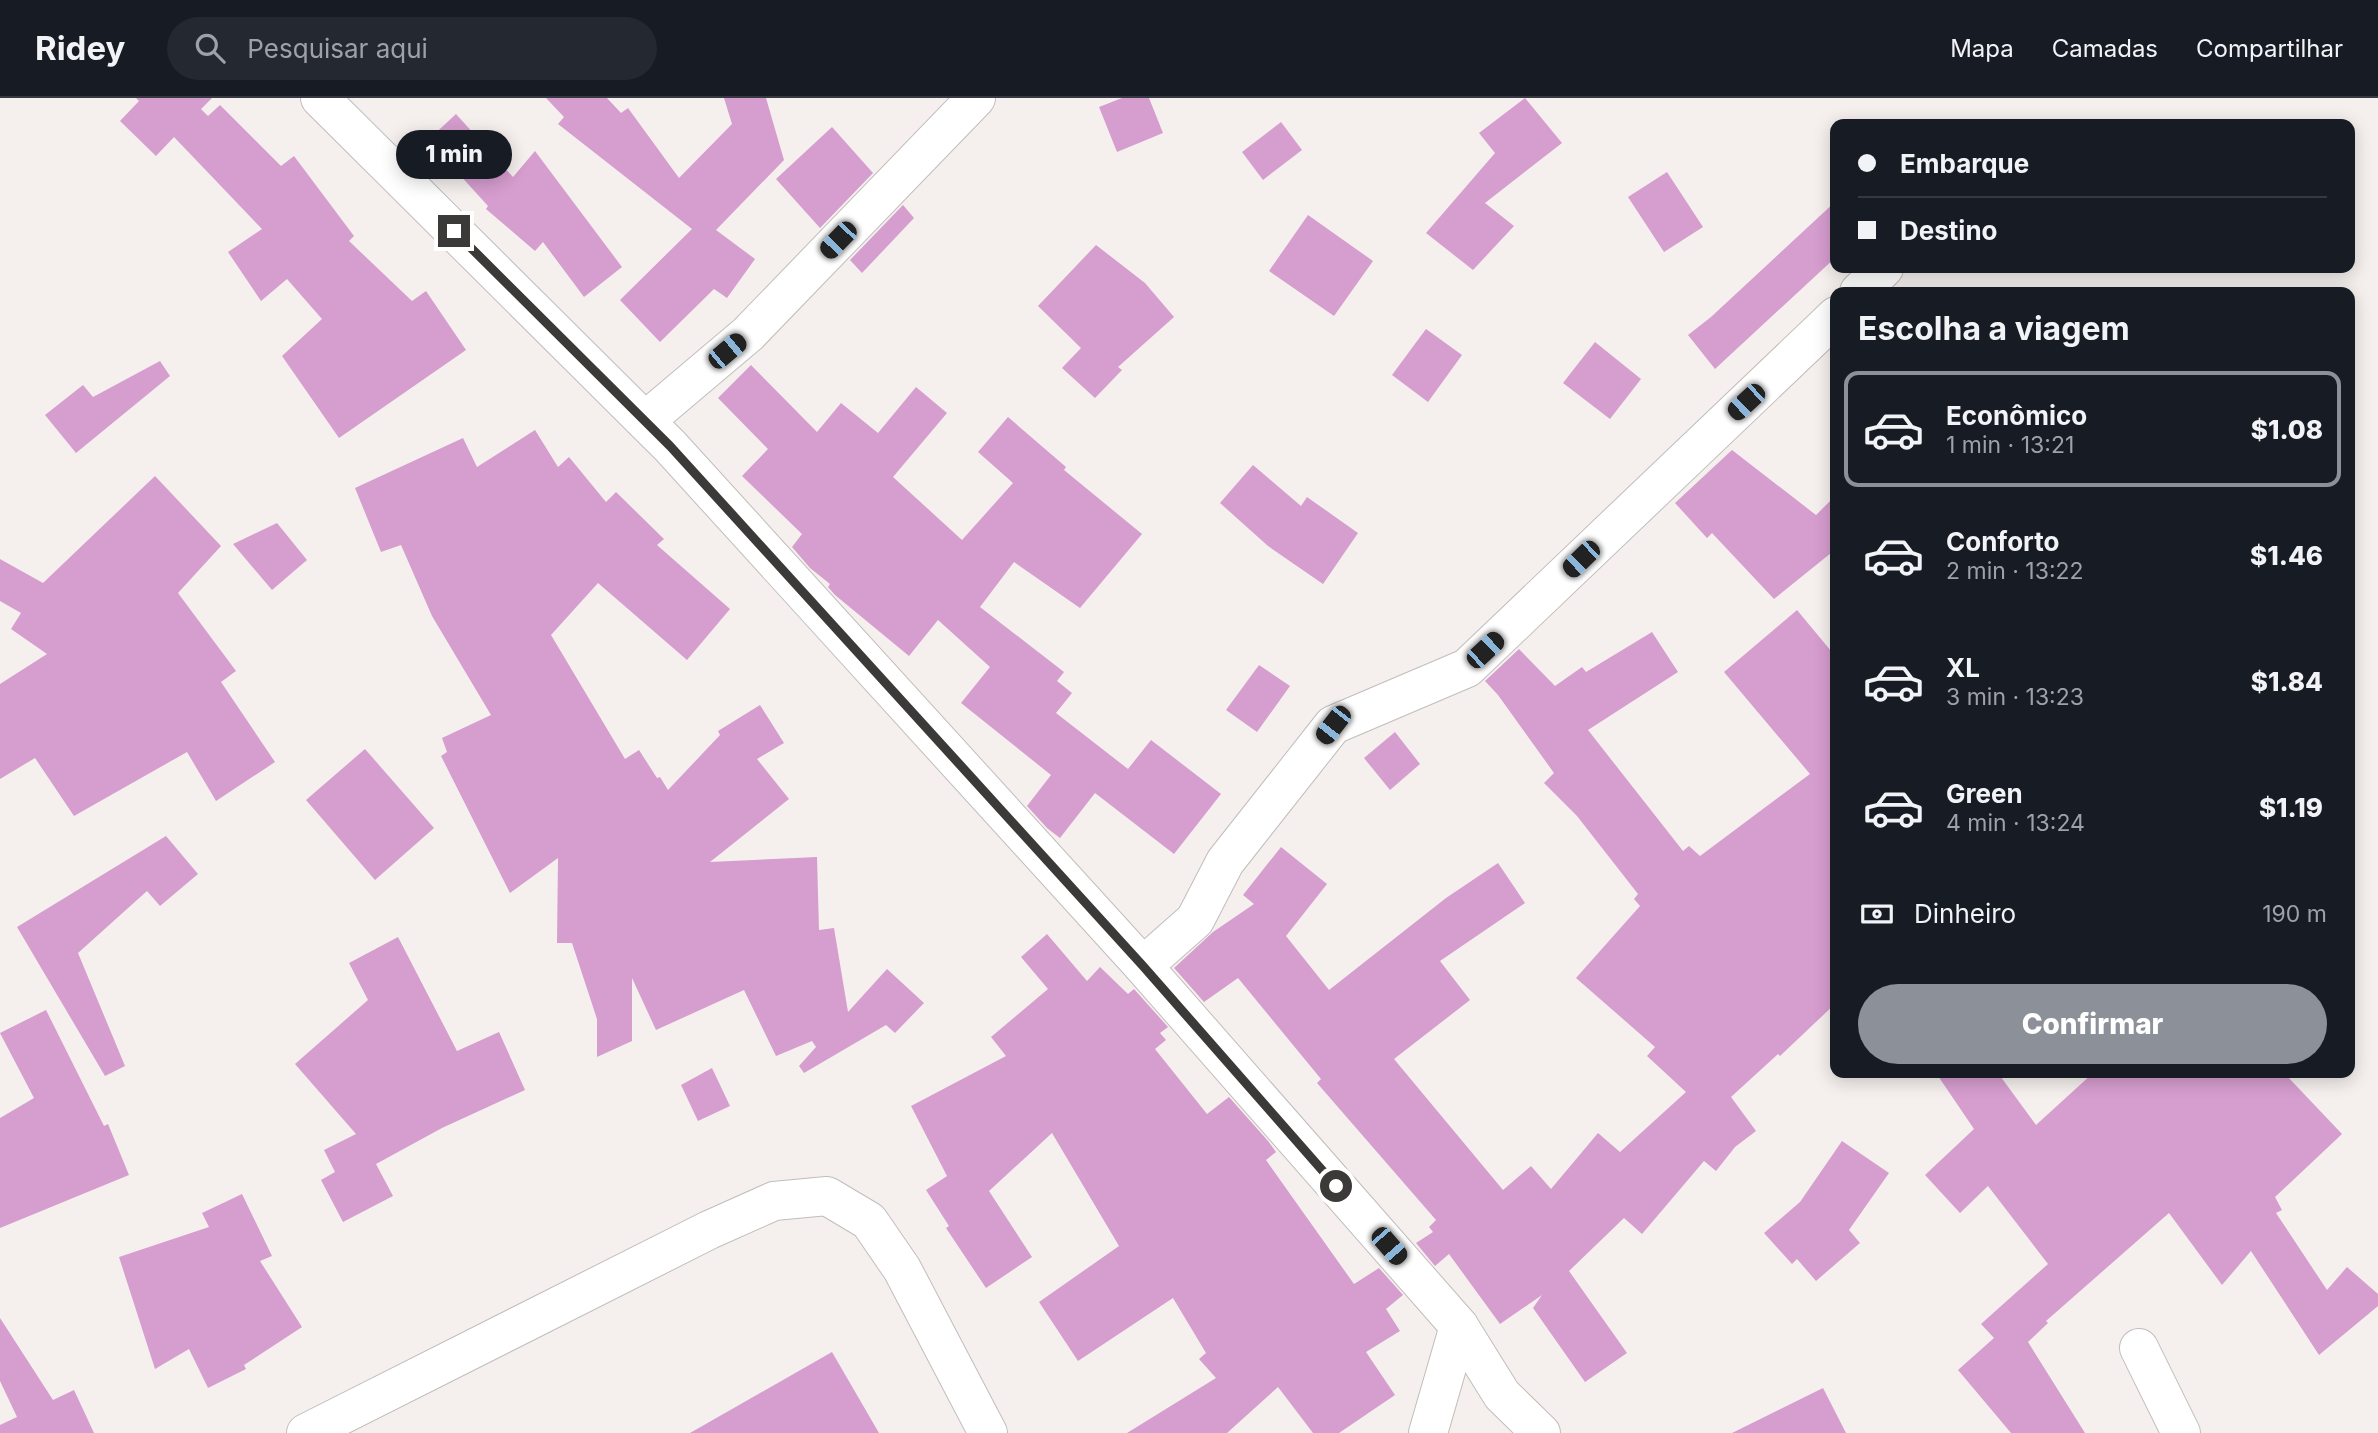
<!DOCTYPE html>
<html lang="pt">
<head>
<meta charset="utf-8">
<style>
	:root { --surface:#171b24; --page:#242831; --text:#f1f3f6; --muted:#9ea1a6; --line:#363941; --accent:#8c9099 }
	body { margin:0; font-family:Inter,sans-serif; background:var(--page); color:var(--text); height:100vh; display:flex; flex-direction:column; font-size:26px; white-space:nowrap }
	* { box-sizing:border-box; margin:0 }
	p { font-size:23px; color:var(--muted) }
	.icon { flex:none; width:38px; height:38px; fill:none; stroke:currentColor; stroke-width:2; stroke-linecap:round; stroke-linejoin:round }
	.map { position:relative; flex:1; overflow:hidden }
	.panel { position:absolute; left:1830px; top:189px; width:525px; height:791px; display:flex; flex-direction:column; background:var(--surface); border-radius:14px; box-shadow:0 4px 18px #0003 }
	.panel>* { flex:none }
	.guide { position:absolute; left:1830px; top:21px; width:525px; height:154px; border-radius:14px; box-shadow:0 4px 18px #0003; display:grid; align-content:center; height:154px; padding:0 28px; background:var(--surface) }
	.end { position:absolute; width:32px; height:32px; margin:-16px; border:9px solid #3c3a39; background:#fff; box-shadow:0 0 0 4px #fff }
	.from { border-radius:50% }
	.bubble { position:absolute; height:49px; border-radius:24px; background:var(--surface); box-shadow:0 4px 18px #0003; font-size:23px; font-weight:800; line-height:49px; text-align:center }
	.car { position:absolute; width:21px; height:42px; margin:-21px -10px; border-radius:9px; box-shadow:0 0 5px 2px #0007; background:linear-gradient(#222 24%,#8ab4d8 0 40%,#222 0 76%,#8ab4d8 0 86%,#222 0) }
	.guide b { display:flex; align-items:center; gap:24px; height:66px; font-size:26px }
	.guide b+b { border-top:2px solid var(--line) }
	.guide i { width:18px; height:18px; background:var(--text) }
	ul { padding:0; list-style:none }
	li { display:flex; align-items:center; gap:21px; height:116px; margin:0 14px 10px; padding:0 14px; border:4px solid transparent; border-radius:14px }
	li div { flex:1 }
	li b { display:block; font-size:26px }
	li em { font-style:normal; font-weight:800 }
	li.on { border-color:var(--accent) }
	li>.icon { width:63px; height:63px; stroke-width:1.5 }
	h2 { padding:0 28px; font-size:32px; line-height:84px }
	.pay { display:flex; align-items:center; gap:18px; height:77px; padding:0 28px; font-size:26px }
	.pay p { margin-inline-start:auto }
	.action { display:flex; gap:14px; margin-top:auto; padding:14px 28px }
	.action a { flex:1; height:80px; border-radius:42px; background:var(--accent); color:#fff; font-size:28px; font-weight:800; line-height:80px; text-align:center }
	header { display:flex; align-items:center; gap:42px; box-sizing:border-box; height:98px; padding:0 35px; background:var(--surface); border-bottom:2px solid var(--line) }
	header strong { font-size:33px }
	nav { display:flex; gap:38px; margin-inline-start:auto; font-size:24px }
	.search { width:490px; height:63px; background:var(--page); display:flex; align-items:center; gap:18px; box-sizing:border-box; padding:0 24px; border-radius:38px; color:var(--muted); font-size:26px }
	.map>svg:first-child { display:block }
</style>
</head>
<body>
<header>
<strong>Ridey</strong>
<div class="search"><svg class="icon" aria-label="search" viewBox="0 0 24 24"><circle cx="10" cy="10" r="6"/><path d="M15 15l6 6"/></svg>Pesquisar aqui</div>
<nav><a>Mapa</a><a>Camadas</a><a>Compartilhar</a></nav>
</header>
<div class="map">
<svg width="2378" height="1335" viewBox="0 0 2378 1335">
	<rect width="100%" height="100%" fill="#f5f0ee"/>
	<g fill="#d69dcf">
		<polygon points="136,0 212,0 201,11 208,18 220,7 281,68 294,58 354,138 349,143 412,203 426,193 466,252 339,340 282,258 322,221 287,181 261,203 228,154 262,131 174,39 156,58 120,23 139,3"/>
		<polygon points="546,0 607,0 621,15 628,10 679,80 732,26 724,0 766,0 784,62 716,132 755,161 727,200 714,191 660,244 620,202 692,131 558,26 564,19"/>
		<polygon points="1122,0 1149,0 1163,35 1117,54 1099,9"/>
		<polygon points="1525,0 1562,45 1485,105 1514,128 1473,172 1426,135 1495,55 1479,35"/>
		<polygon points="456,16 513,79 535,53 622,169 584,199 543,144 535,153 486,111 488,108 428,42"/>
		<polygon points="1281,24 1302,52 1263,82 1242,54"/>
		<polygon points="832,29 873,75 820,130 776,81"/>
		<polygon points="1667,74 1703,129 1664,154 1628,99"/>
		<polygon points="1836,103 1836,159 1715,271 1688,237 1711,219"/>
		<polygon points="903,107 914,120 862,175 850,162"/>
		<polygon points="1308,117 1373,163 1334,218 1269,173"/>
		<polygon points="1096,147 1145,185 1174,219 1118,269 1122,272 1095,300 1062,270 1081,250 1038,208"/>
		<polygon points="1426,231 1462,257 1428,304 1392,277"/>
		<polygon points="1595,244 1641,281 1610,321 1563,285"/>
		<polygon points="160,263 170,278 76,355 45,317 83,287 93,299"/>
		<polygon points="751,267 817,334 841,305 878,335 916,289 947,315 893,379 962,442 1013,385 978,354 1008,319 1066,369 1064,372 1142,436 1080,510 1014,464 980,509 1064,574 1057,583 1072,595 1056,615 1128,671 1151,642 1221,696 1174,756 1095,695 1060,740 1047,730 1027,708 1051,677 961,605 990,569 938,522 909,558 835,497 828,489 830,486 810,470 792,449 802,436 742,378 768,351 718,300"/>
		<polygon points="535,332 558,369 569,359 606,404 616,394 664,441 657,447 730,511 687,562 598,485 551,537 625,661 639,652 657,680 660,679 668,692 720,637 718,633 760,607 784,645 757,661 789,701 710,764 817,759 819,832 834,830 848,914 887,871 924,905 895,935 886,927 804,975 799,968 816,949 812,943 776,958 744,892 656,932 632,880 632,943 597,959 597,921 572,845 557,845 558,760 510,795 441,658 447,654 442,640 491,617 432,518 401,447 381,454 355,390 463,340 477,369"/>
		<polygon points="1732,352 1816,417 1836,397 1836,451 1774,501 1712,435 1707,440 1675,405"/>
		<polygon points="1253,367 1301,408 1307,399 1358,435 1323,486 1268,448 1220,405"/>
		<polygon points="155,378 221,448 178,495 236,573 221,584 275,664 216,703 187,654 74,718 35,660 0,681 0,586 47,556 11,531 21,515 0,503 0,461 43,485"/>
		<polygon points="277,425 307,462 272,492 233,446"/>
		<polygon points="1797,512 1836,559 1836,905 1780,958 1778,956 1731,999 1756,1033 1735,1049 1716,1073 1704,1063 1642,1136 1624,1120 1569,1173 1627,1255 1585,1284 1533,1210 1542,1197 1500,1226 1449,1156 1435,1168 1416,1145 1433,1134 1429,1129 1436,1122 1317,985 1321,981 1238,880 1204,904 1174,870 1213,834 1254,806 1243,797 1281,749 1327,786 1286,838 1329,892 1446,800 1498,765 1525,805 1440,863 1470,902 1394,961 1503,1092 1531,1068 1551,1091 1598,1035 1620,1054 1686,994 1647,958 1655,949 1576,880 1640,808 1634,801 1638,796 1577,718 1544,685 1554,675 1498,597 1485,583 1519,551 1555,588 1582,569 1586,574 1652,534 1678,574 1588,632 1683,753 1689,748 1700,758 1810,676 1724,574"/>
		<polygon points="1259,567 1290,588 1257,634 1226,612"/>
		<polygon points="1395,634 1420,666 1390,692 1364,660"/>
		<polygon points="365,651 434,730 375,782 306,702"/>
		<polygon points="166,738 198,776 160,808 147,793 78,855 125,968 105,978 17,829"/>
		<polygon points="1047,836 1087,883 1100,869 1128,896 1134,891 1168,929 1160,935 1166,942 1155,951 1207,1016 1229,999 1268,1043 1276,1054 1266,1062 1354,1186 1379,1170 1403,1197 1386,1211 1400,1233 1366,1254 1395,1297 1339,1335 1313,1335 1278,1289 1227,1335 1127,1335 1216,1280 1199,1261 1206,1255 1173,1200 1078,1263 1039,1204 1119,1148 1052,1035 989,1093 1032,1159 986,1190 946,1130 949,1128 926,1092 947,1078 911,1008 1006,958 991,939 1048,891 1021,859"/>
		<polygon points="398,839 457,953 499,934 525,992 442,1030 376,1066 393,1098 343,1124 321,1082 335,1074 324,1052 356,1036 295,966 368,902 349,865"/>
		<polygon points="46,912 104,1028 108,1026 129,1077 0,1130 0,1020 34,1000 0,935"/>
		<polygon points="712,970 730,1008 698,1023 681,987"/>
		<polygon points="1936,975 1998,975 2036,1027 2093,975 2284,975 2342,1036 2275,1099 2282,1112 2276,1115 2327,1192 2347,1169 2378,1196 2378,1208 2319,1257 2251,1153 2222,1187 2169,1115 2046,1223 2048,1225 2028,1244 2085,1335 2011,1335 1958,1272 1994,1240 1981,1226 2048,1166 1988,1088 1960,1115 1925,1077 1974,1031"/>
		<polygon points="1842,1043 1889,1075 1849,1132 1860,1145 1816,1183 1797,1161 1792,1166 1764,1135 1800,1104"/>
		<polygon points="242,1096 272,1158 260,1163 302,1229 244,1267 246,1271 208,1290 189,1251 155,1271 119,1159 209,1129 202,1115"/>
		<polygon points="0,1220 53,1302 74,1292 94,1335 0,1335 0,1327 17,1319 0,1283"/>
		<polygon points="832,1254 879,1335 690,1335"/>
		<polygon points="1823,1290 1846,1335 1732,1335"/>
	</g>
	<g fill="none" stroke-linecap="round" stroke-linejoin="round">
		<defs>
			<g id="minor">
				<polyline points="320,0 670,348 1143,868 1459,1228 1502,1297 1541,1335"/>
				<polyline points="1859,194 1884,170"/>
				<polyline points="645,323 748,236 976,0"/>
				<polyline points="1143,868 1195,822 1225,764 1333,627 1467,570 1836,218"/>
				<polyline points="2139,1250 2181,1335"/>
				<polyline points="306,1335 709,1132 774,1103 827,1098 869,1123 902,1171 988,1335"/>
				<polyline points="1428,1335 1459,1228"/>
			</g>
		</defs>
		<use href="#minor" stroke="#c1bdbb" stroke-width="40"/>
		<use href="#minor" stroke="#fff" stroke-width="38"/>
	</g>
	<g fill="none" stroke-linecap="round" stroke-linejoin="round">
		<polyline stroke="#3c3a39" stroke-width="9" points="454,133 670,348 1143,868 1336,1088"/>
	</g>
</svg>
<i class="end from" style="left:1336px;top:1088px"></i>
<i class="end" style="left:454px;top:133px"></i>
<div class="bubble" style="left:396px;top:32px;width:116px">1 min</div>
<i class="car" style="left:838px;top:142px;rotate:224deg"></i>
<i class="car" style="left:727px;top:253px;rotate:50deg"></i>
<i class="car" style="left:1746px;top:304px;rotate:227deg"></i>
<i class="car" style="left:1581px;top:461px;rotate:226deg"></i>
<i class="car" style="left:1485px;top:552px;rotate:47deg"></i>
<i class="car" style="left:1333px;top:627px;rotate:218deg"></i>
<i class="car" style="left:1389px;top:1148px;rotate:139deg"></i>
<div class="guide">
<b><i class="from"></i>Embarque</b>
<b><i></i>Destino</b>
</div>
<section class="panel">
<h2>Escolha a viagem</h2>
<ul>
<li class="on"><svg class="icon" aria-label="car" viewBox="0 0 24 24"><path d="M5 17H2v-5l4-1 3-4h7l3 4 3 1v5h-3M9 17h6M6 11h13"/><circle cx="7" cy="17" r="2"/><circle cx="17" cy="17" r="2"/></svg><div><b>Econômico</b><p>1 min · 13:21</p></div><em>$1.08</em></li>
<li><svg class="icon" aria-label="car" viewBox="0 0 24 24"><path d="M5 17H2v-5l4-1 3-4h7l3 4 3 1v5h-3M9 17h6M6 11h13"/><circle cx="7" cy="17" r="2"/><circle cx="17" cy="17" r="2"/></svg><div><b>Conforto</b><p>2 min · 13:22</p></div><em>$1.46</em></li>
<li><svg class="icon" aria-label="car" viewBox="0 0 24 24"><path d="M5 17H2v-5l4-1 3-4h7l3 4 3 1v5h-3M9 17h6M6 11h13"/><circle cx="7" cy="17" r="2"/><circle cx="17" cy="17" r="2"/></svg><div><b>XL</b><p>3 min · 13:23</p></div><em>$1.84</em></li>
<li><svg class="icon" aria-label="car" viewBox="0 0 24 24"><path d="M5 17H2v-5l4-1 3-4h7l3 4 3 1v5h-3M9 17h6M6 11h13"/><circle cx="7" cy="17" r="2"/><circle cx="17" cy="17" r="2"/></svg><div><b>Green</b><p>4 min · 13:24</p></div><em>$1.19</em></li>
</ul>
<div class="pay"><svg class="icon" aria-label="cash" viewBox="0 0 24 24"><path d="M3 7h18v10H3z"/><circle cx="12" cy="12" r="2"/></svg>Dinheiro<p>190 m</p></div>
<div class="action"><a>Confirmar</a></div>
</section>
</div>
</body>
</html>
